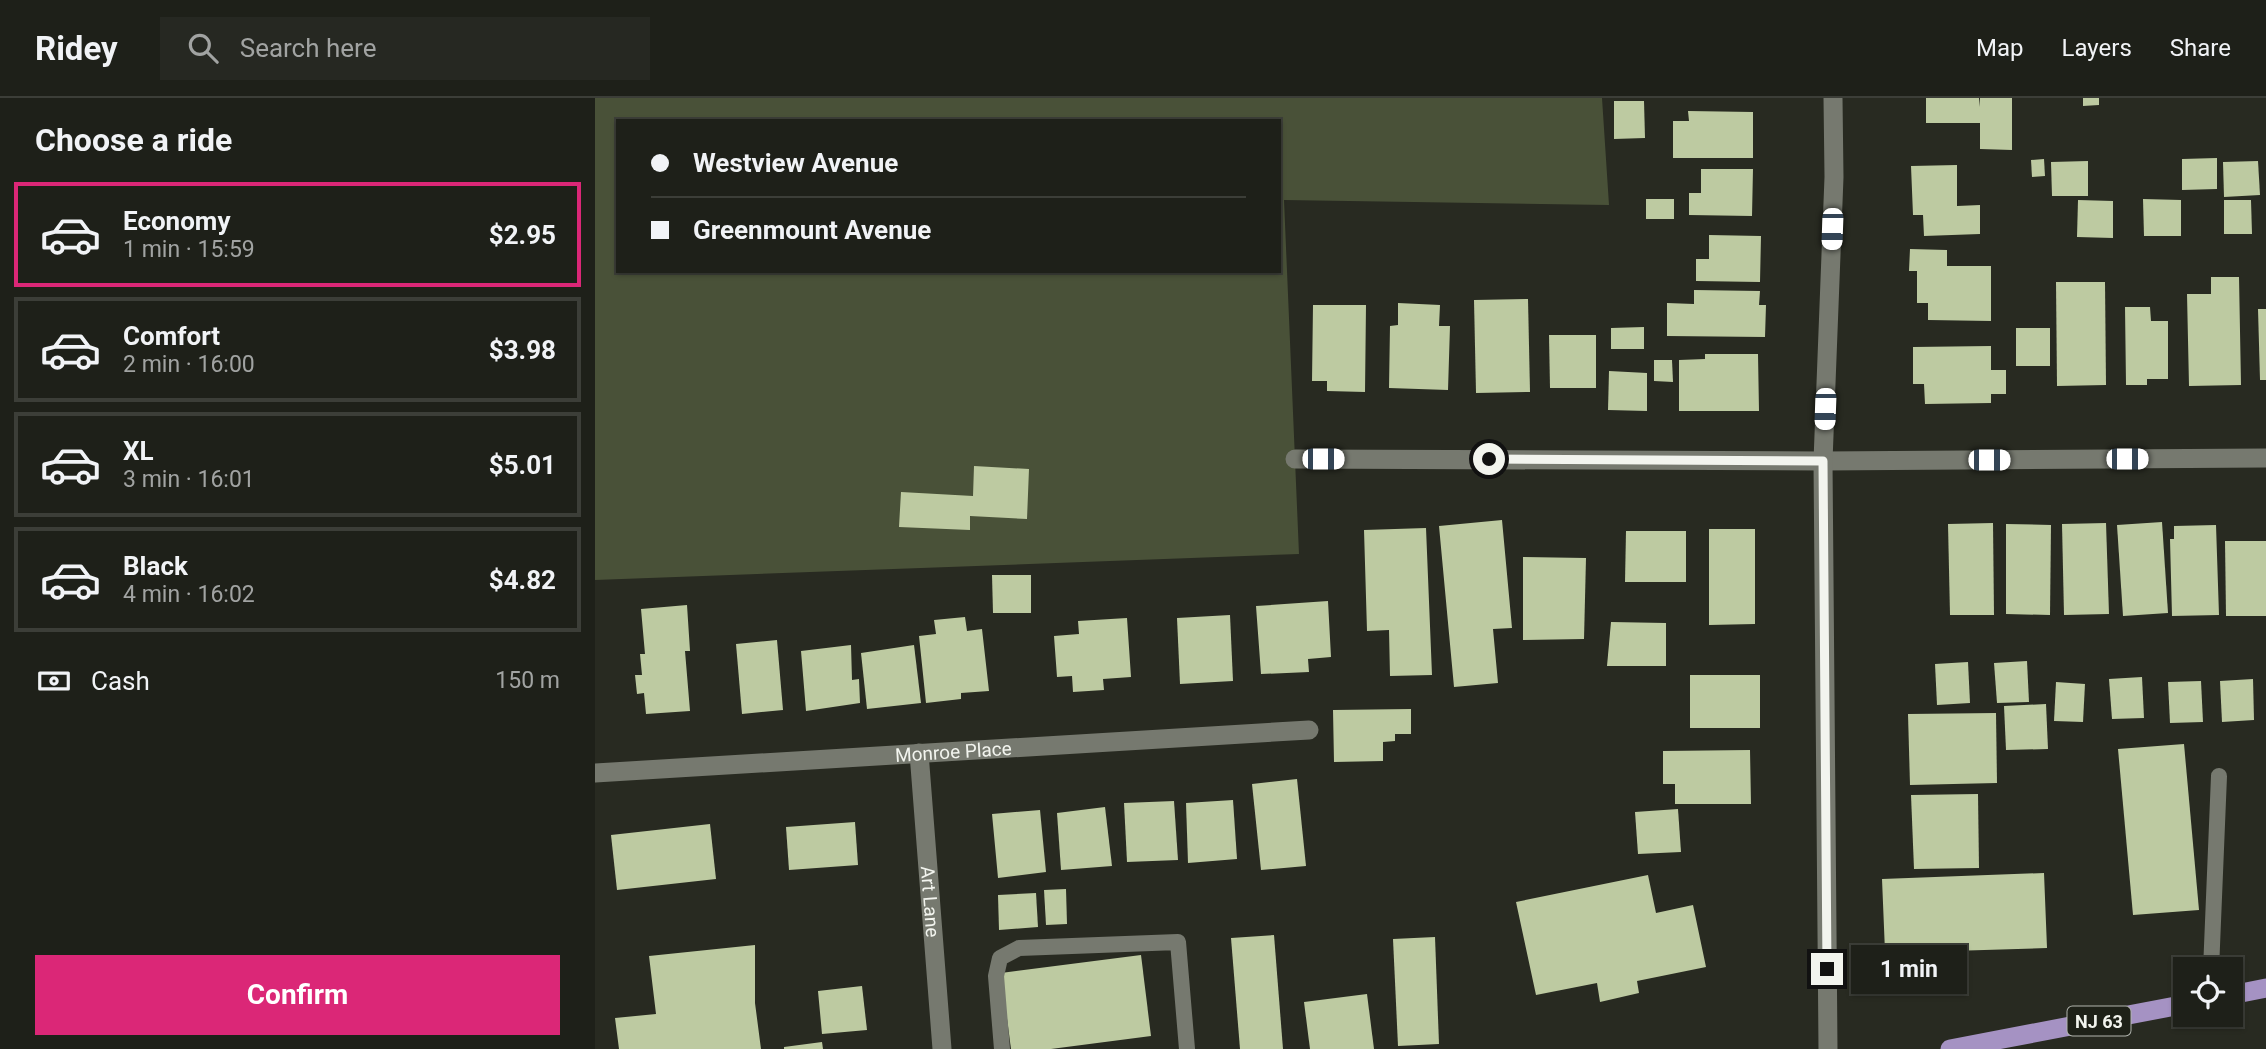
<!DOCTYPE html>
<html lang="en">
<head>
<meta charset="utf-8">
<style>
	:root { --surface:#1e2019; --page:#262822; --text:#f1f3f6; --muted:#a1a3a2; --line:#3c3e38; --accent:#db2777 }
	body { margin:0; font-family:Roboto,sans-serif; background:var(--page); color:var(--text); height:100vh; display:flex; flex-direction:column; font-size:26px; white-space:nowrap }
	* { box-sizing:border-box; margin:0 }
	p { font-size:23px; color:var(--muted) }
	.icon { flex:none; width:38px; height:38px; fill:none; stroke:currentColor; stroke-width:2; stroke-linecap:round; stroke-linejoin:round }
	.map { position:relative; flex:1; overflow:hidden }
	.side { display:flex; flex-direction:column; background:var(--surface); width:595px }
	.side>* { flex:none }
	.hud { position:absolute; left:21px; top:21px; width:665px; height:154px; border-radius:0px; box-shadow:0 2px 5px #0004,0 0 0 2px var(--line); display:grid; align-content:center; height:154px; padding:0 35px; background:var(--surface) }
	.fabs { position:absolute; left:1578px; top:859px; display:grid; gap:14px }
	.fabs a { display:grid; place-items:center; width:70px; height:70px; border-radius:0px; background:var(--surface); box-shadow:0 2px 5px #0004,0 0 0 2px var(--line); font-size:35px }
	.end { position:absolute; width:32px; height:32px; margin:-16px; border:9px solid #f2f4ee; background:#111; box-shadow:0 0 0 4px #111 }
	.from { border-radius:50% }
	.bubble { position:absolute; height:49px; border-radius:0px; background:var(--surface); box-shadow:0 2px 5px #0004,0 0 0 2px var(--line); font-size:23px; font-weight:700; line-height:49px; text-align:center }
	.car { position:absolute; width:21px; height:42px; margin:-21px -10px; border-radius:9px; box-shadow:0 0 5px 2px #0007; background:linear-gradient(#fff 24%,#345 0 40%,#fff 0 76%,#345 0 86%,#fff 0) }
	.hud b { display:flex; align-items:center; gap:24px; height:66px; font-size:26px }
	.hud b+b { border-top:2px solid var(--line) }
	.hud i { width:18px; height:18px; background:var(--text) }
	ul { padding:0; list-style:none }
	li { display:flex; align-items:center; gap:21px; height:105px; margin:0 14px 10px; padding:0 21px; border:4px solid var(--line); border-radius:0px }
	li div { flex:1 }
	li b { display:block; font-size:26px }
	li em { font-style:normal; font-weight:700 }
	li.current { border-color:var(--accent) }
	li>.icon { width:63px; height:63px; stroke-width:1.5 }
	h2 { padding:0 35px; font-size:32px; line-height:84px }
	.pay { display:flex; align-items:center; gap:18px; height:77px; padding:0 35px; font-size:26px }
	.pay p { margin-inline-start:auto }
	.cta { display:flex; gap:14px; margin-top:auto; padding:14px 35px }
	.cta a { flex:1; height:80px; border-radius:0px; background:var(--accent); color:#fff; font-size:28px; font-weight:700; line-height:80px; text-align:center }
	header { display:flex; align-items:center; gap:42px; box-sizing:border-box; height:98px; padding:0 35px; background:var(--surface); border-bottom:2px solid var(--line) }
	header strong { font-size:33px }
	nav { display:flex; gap:38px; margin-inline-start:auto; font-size:24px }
	.search { width:490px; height:63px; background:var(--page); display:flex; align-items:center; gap:18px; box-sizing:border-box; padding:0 24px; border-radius:0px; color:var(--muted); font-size:26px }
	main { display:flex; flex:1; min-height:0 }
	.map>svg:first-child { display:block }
</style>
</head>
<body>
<header>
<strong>Ridey</strong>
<div class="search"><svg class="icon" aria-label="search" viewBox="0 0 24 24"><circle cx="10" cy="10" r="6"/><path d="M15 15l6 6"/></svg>Search here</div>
<nav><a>Map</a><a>Layers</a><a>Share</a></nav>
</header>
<main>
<section class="side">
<h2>Choose a ride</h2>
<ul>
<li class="current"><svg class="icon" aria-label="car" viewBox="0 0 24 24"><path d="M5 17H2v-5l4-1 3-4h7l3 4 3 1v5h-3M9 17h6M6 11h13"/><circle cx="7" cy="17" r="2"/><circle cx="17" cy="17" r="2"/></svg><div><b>Economy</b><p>1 min · 15:59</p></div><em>$2.95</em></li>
<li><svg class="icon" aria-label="car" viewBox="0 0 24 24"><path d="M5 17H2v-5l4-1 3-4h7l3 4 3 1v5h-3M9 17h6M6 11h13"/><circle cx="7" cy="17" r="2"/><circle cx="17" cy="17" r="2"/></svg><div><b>Comfort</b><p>2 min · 16:00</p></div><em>$3.98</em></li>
<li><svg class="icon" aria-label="car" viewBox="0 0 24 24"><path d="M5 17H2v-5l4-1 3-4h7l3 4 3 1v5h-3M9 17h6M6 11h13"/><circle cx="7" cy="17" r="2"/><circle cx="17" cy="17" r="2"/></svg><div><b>XL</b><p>3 min · 16:01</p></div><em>$5.01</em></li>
<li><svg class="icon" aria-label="car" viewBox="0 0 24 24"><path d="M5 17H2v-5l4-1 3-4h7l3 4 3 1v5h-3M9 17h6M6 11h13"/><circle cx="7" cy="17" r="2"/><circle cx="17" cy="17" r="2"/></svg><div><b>Black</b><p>4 min · 16:02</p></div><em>$4.82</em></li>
</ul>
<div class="pay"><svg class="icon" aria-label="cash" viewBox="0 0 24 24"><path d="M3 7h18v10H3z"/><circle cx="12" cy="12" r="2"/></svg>Cash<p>150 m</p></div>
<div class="cta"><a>Confirm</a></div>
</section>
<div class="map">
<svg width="1671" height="951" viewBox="0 0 1671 951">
	<rect width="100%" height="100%" fill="#282a21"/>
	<path fill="#495138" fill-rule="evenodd" d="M0,0h1007l7,107 -325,-5 15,354 -704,26zM23,23h661v150h-661z"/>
	<g fill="#bdcaa1">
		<polygon points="1331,0 1384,0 1384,9 1385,0 1417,0 1417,52 1385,51 1385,25 1331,25"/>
		<polygon points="1488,0 1504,0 1504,7 1488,8"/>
		<polygon points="1019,3 1049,3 1050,40 1019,41"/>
		<polygon points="1093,13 1158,14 1158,60 1078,60 1078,23 1094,23"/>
		<polygon points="1622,60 1622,91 1587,92 1587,61"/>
		<polygon points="1449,61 1450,78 1437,79 1436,62"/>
		<polygon points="1493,63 1493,98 1457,98 1456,64"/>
		<polygon points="1663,63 1665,97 1629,99 1628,64"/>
		<polygon points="1362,67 1362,108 1385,107 1385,136 1329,138 1328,117 1318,117 1316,68"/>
		<polygon points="1106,71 1158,71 1157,118 1094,117 1094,95 1106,95"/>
		<rect x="1051" y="101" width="28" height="20"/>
		<polygon points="1548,101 1586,102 1586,138 1549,138"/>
		<polygon points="1483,102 1518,103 1518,140 1482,139"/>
		<polygon points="1629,102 1656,102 1657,136 1629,136"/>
		<polygon points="1114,137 1166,138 1165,184 1101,183 1101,161 1114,161"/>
		<polygon points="1315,151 1352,152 1352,168 1396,168 1396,223 1333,222 1333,205 1322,205 1322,173 1314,173"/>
		<polygon points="1616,179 1644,179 1646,287 1594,288 1592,196 1616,196"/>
		<polygon points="1461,184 1510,184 1511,287 1462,288"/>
		<polygon points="1099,192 1165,193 1164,207 1171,207 1170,239 1072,238 1072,205 1099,206"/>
		<polygon points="933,201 935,294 881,295 879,202"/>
		<polygon points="803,205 845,207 844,228 855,228 853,292 794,290 795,228 803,227"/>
		<polygon points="718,207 771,207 770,294 732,293 732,283 717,283"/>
		<polygon points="1530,209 1555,209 1556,223 1573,223 1573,281 1552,281 1552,287 1531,287"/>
		<polygon points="1663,211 1671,211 1671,282 1665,282"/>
		<polygon points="1049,229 1049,251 1016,251 1016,230"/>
		<rect x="1421" y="230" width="34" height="38"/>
		<polygon points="954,237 1001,237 1001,290 955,290"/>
		<polygon points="1396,248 1396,272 1411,272 1411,296 1396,296 1396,305 1330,306 1329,286 1318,286 1318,249"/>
		<polygon points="1110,256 1163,256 1164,313 1084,313 1084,262 1110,261"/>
		<polygon points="1059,262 1077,262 1078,284 1059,283"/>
		<polygon points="1014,273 1052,275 1052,313 1013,312"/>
		<polygon points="379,368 434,371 432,421 375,418 375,432 304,429 306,394 378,398"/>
		<polygon points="907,422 917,530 898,531 903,585 859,589 844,428"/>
		<polygon points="1567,424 1573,515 1528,518 1522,427"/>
		<polygon points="1398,425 1399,517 1355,517 1353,426"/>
		<polygon points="1511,425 1514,516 1469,517 1467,426"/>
		<polygon points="1411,426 1456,427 1455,517 1411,516"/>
		<polygon points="1621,427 1624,517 1577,518 1575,441 1579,441 1579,428"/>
		<polygon points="831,430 837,577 795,578 794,532 772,533 769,432"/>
		<polygon points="1114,431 1160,431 1160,526 1114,527"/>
		<polygon points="1031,433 1091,433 1091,484 1030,484"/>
		<polygon points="1630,443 1671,443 1671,518 1631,518"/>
		<polygon points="928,459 991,460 989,541 928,542"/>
		<polygon points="397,477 436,477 436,515 398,515"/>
		<polygon points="733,503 736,559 713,561 714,574 666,576 661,508"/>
		<polygon points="92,507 95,553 90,553 95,613 51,616 49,595 42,596 40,577 47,577 45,556 50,556 46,511"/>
		<polygon points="635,517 638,583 585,586 582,520"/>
		<polygon points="370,519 372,533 387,531 394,593 366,595 366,601 331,605 324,538 341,536 339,522"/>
		<polygon points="532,520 536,579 508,581 509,592 478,594 477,578 462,579 459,538 484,536 483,523"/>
		<polygon points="1016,524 1071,525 1071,568 1012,568"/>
		<polygon points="182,542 188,612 147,616 141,546"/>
		<polygon points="256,547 257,582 264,581 265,605 211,613 206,553"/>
		<polygon points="319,547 326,605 272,611 266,555"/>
		<polygon points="1432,563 1434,604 1402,605 1399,565"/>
		<polygon points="1373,564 1375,605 1342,607 1340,566"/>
		<rect x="1095" y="577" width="70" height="53"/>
		<polygon points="1547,579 1549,620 1517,621 1514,581"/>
		<polygon points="1658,581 1659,622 1627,624 1625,583"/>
		<polygon points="1606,583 1608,624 1575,625 1573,584"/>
		<polygon points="1461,584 1490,586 1488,624 1459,623"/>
		<polygon points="1451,606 1453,651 1411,652 1409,608"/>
		<polygon points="816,611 816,636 800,636 800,643 788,644 788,663 739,664 738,612"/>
		<polygon points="1401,615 1402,685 1315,687 1313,616"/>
		<polygon points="1589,646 1604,812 1538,817 1523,651"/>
		<polygon points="1155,652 1156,706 1080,706 1080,686 1068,686 1068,653"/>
		<polygon points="702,681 711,768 666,772 657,686"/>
		<polygon points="1383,696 1384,770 1319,771 1316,697"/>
		<polygon points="638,702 642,761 593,765 591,705"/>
		<polygon points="579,703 583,762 532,764 529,705"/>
		<polygon points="510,709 517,768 466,772 462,715"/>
		<polygon points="1083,711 1086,754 1043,756 1040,714"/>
		<polygon points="445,712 451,774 403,780 397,716"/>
		<polygon points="260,724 263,767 194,772 191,729"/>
		<polygon points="115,726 121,781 22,792 16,737"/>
		<polygon points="1449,775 1452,850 1356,853 1357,876 1291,878 1287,781"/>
		<polygon points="1053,777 1061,815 1098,807 1111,869 1042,883 1044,895 1005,904 1002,885 941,897 921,804"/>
		<polygon points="471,791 472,826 451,827 449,792"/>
		<polygon points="441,795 443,829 404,832 403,797"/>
		<polygon points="679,837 688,951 645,951 636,840"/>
		<polygon points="840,839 844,946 803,948 798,841"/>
		<polygon points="160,847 160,905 166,951 24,951 20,920 61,916 54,858"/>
		<polygon points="546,857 556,938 456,951 416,951 406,875"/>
		<polygon points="267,888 272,932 227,936 223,893"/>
		<polygon points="772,896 779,951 715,951 709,904"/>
		<polygon points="227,944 228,951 189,951 189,949"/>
	</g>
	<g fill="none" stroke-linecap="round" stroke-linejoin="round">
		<g stroke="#76796f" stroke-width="16">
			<polyline points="1616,872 1624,678"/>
			<polyline points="407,951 401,878 405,860 424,850 583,844 592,951"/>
		</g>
		<g stroke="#76796f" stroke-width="19">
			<polyline points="700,361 1228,363 1671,360"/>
			<path id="s1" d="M324,655l23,296"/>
			<path id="s2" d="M0,675l714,-43"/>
			<polyline points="1233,951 1228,363 1239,79 1238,0"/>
		</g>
		<g stroke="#a592c3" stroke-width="19">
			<polyline points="1636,897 1671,890"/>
			<polyline points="1355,951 1591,906"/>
		</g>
	</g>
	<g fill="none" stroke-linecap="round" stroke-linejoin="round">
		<polyline stroke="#f2f4ee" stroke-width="9" points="894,361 1228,363 1232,871"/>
	</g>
	<g text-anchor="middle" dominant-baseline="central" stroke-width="7" stroke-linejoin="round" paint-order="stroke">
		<rect fill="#1e2118" stroke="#b2b5ae" stroke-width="2" x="1472.5" y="908.5" width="63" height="29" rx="5"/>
		<g font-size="18" font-weight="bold" fill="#f2f4ee">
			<text x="1504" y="923">NJ 63</text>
		</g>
		<g font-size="19" fill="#f2f4ee" stroke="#1e2118">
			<text stroke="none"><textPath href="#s2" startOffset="359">Monroe Place</textPath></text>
			<text stroke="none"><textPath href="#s1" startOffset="149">Art Lane</textPath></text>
		</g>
	</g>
</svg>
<div class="fabs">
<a><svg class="icon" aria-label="locate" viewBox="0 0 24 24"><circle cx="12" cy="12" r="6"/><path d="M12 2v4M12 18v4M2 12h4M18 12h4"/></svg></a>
</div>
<i class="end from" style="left:894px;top:361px"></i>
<i class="end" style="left:1232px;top:871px"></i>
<div class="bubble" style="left:1256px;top:847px;width:116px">1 min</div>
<i class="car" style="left:1237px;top:131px;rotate:182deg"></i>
<i class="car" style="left:1230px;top:311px;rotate:182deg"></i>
<i class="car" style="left:728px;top:361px;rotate:90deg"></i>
<i class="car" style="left:1532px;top:361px;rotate:90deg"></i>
<i class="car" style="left:1394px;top:362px;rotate:90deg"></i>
<div class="hud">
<b><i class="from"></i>Westview Avenue</b>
<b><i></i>Greenmount Avenue</b>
</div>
</div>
</main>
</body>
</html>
